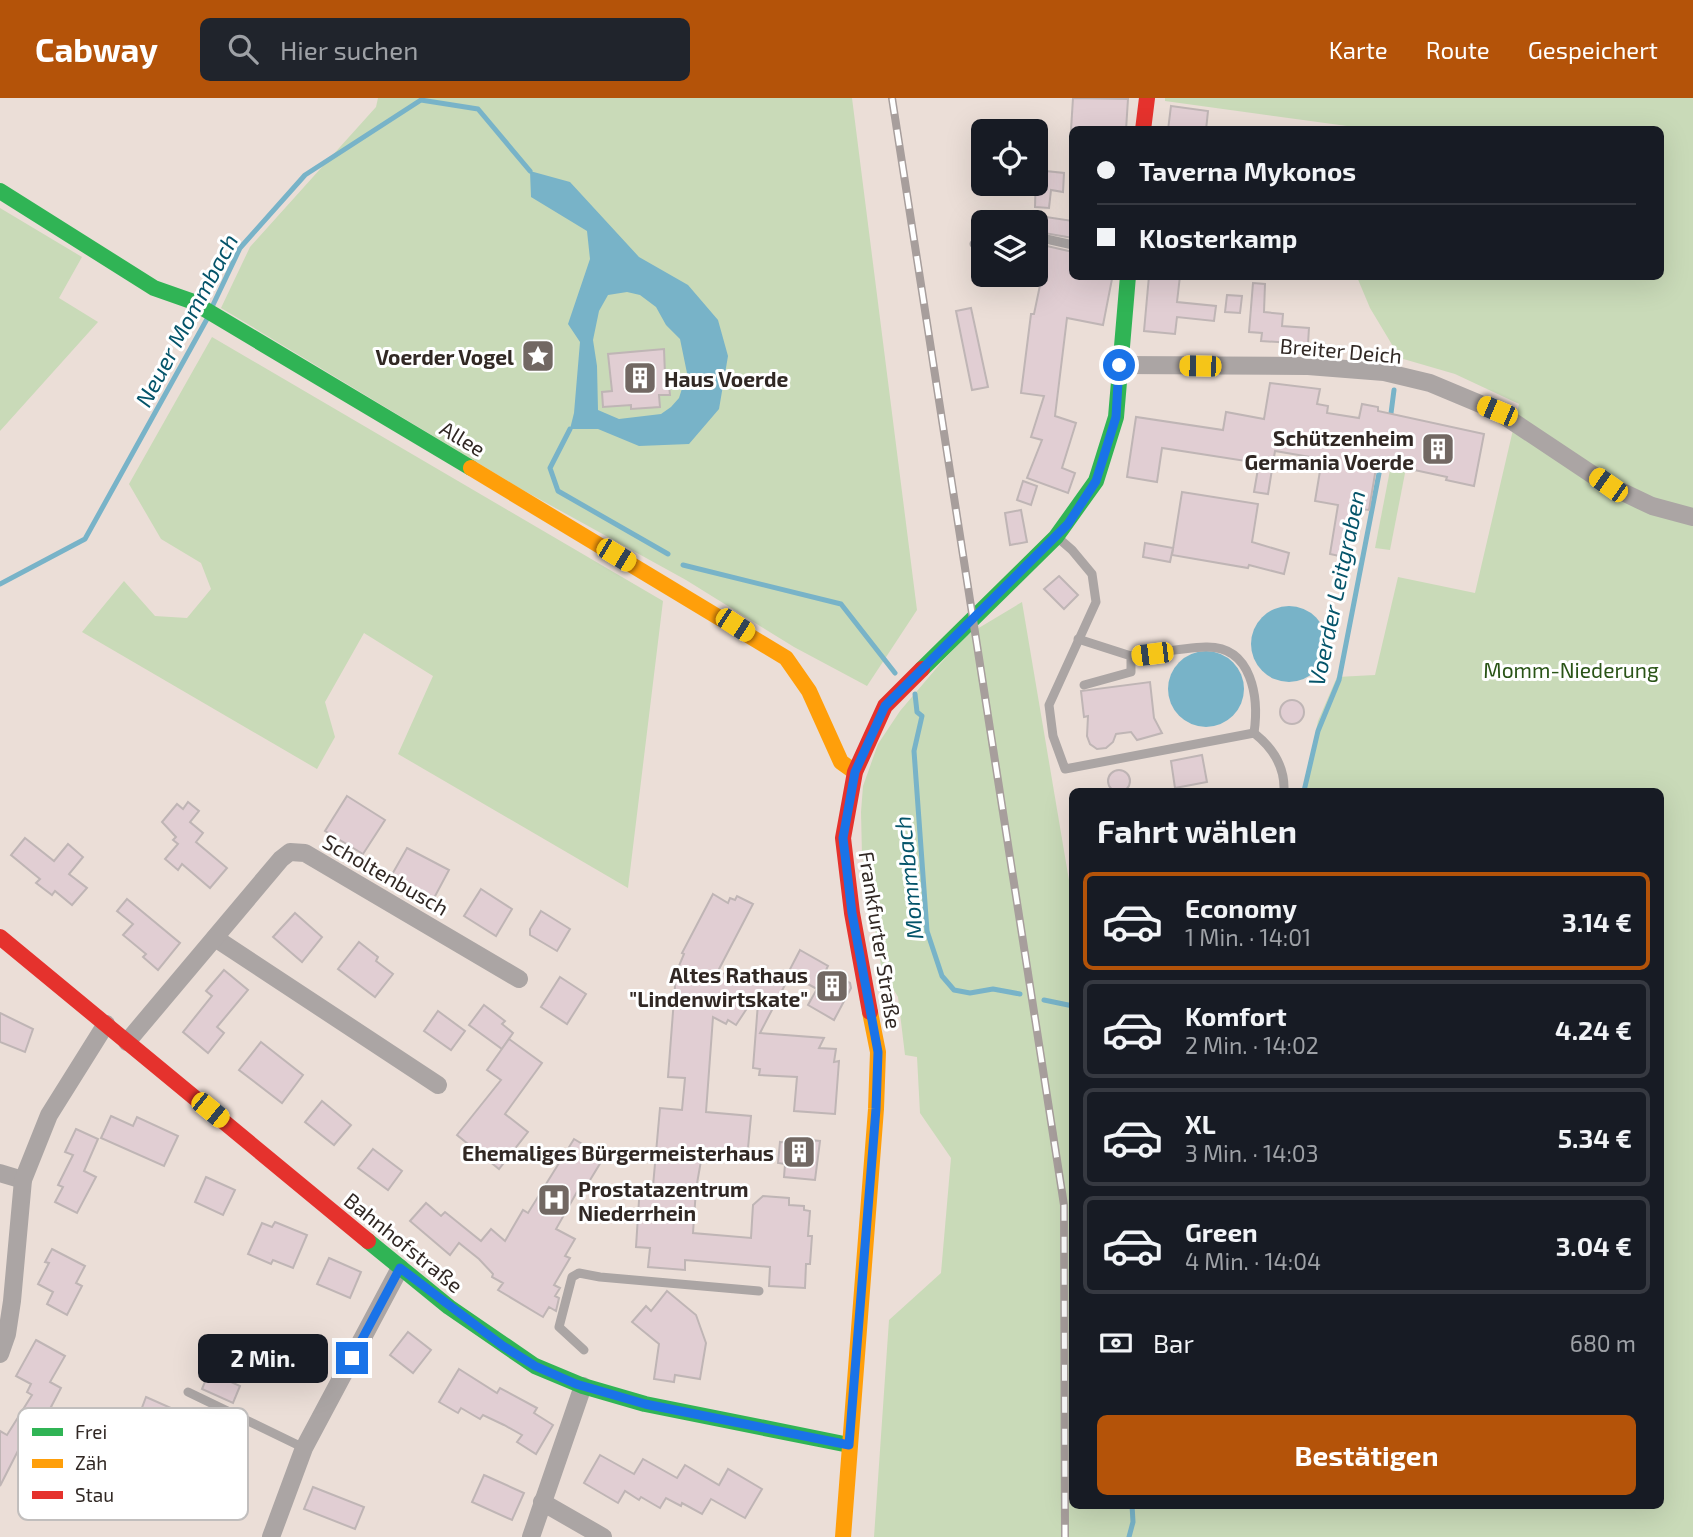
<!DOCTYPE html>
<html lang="de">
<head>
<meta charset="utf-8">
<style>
	:root { --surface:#171b24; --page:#20242c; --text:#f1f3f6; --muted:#9ea1a6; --line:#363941; --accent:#b45309 }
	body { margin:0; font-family:"Exo 2",sans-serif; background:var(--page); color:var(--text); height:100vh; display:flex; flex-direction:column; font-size:26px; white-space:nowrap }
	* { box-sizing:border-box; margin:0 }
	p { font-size:23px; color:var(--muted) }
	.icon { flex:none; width:38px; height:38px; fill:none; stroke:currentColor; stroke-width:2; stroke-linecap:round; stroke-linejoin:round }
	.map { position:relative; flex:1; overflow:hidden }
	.details { position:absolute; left:1069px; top:690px; width:595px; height:721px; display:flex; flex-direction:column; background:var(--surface); border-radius:10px; box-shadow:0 7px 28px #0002 }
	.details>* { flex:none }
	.banner { position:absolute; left:1069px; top:28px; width:595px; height:154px; border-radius:10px; box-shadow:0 7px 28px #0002; display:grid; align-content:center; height:154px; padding:0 28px; background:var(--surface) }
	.controls { position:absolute; left:971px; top:21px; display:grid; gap:14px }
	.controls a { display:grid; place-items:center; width:77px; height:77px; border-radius:10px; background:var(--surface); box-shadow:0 7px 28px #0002; font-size:35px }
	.end { position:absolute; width:32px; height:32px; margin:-16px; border:9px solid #1a73e8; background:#fff; box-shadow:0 0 0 4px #fff }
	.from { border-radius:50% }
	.bubble { position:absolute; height:49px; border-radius:10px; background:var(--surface); box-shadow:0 7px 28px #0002; font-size:23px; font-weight:700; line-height:49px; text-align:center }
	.car { position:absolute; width:21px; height:42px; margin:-21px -10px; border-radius:9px; box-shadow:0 0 5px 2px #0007; background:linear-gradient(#f5c518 24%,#345 0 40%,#f5c518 0 76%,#345 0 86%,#f5c518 0) }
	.banner b { display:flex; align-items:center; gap:24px; height:66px; font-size:26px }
	.banner b+b { border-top:2px solid var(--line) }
	.banner i { width:18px; height:18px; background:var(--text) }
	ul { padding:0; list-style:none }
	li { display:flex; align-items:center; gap:21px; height:98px; margin:0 14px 10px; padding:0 14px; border:4px solid var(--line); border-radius:10px }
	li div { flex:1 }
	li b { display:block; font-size:26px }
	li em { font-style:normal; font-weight:700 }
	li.active { border-color:var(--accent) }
	li>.icon { width:63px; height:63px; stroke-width:1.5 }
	h2 { padding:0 28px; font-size:32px; line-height:84px }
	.pay { display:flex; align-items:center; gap:18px; height:77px; padding:0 28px; font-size:26px }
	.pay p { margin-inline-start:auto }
	.primary-button { display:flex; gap:14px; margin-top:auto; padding:14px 28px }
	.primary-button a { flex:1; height:80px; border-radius:10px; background:var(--accent); color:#fff; font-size:28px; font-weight:700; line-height:80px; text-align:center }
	header { display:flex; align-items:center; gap:42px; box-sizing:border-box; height:98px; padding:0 35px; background:var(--accent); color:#fff }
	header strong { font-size:33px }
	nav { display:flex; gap:38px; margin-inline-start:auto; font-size:24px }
	.search { width:490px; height:63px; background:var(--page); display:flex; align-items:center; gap:18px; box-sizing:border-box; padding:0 24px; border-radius:10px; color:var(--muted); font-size:26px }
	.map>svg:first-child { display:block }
</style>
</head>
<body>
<header>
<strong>Cabway</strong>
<div class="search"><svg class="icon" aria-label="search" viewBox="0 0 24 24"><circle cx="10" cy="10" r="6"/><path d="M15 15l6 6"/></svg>Hier suchen</div>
<nav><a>Karte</a><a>Route</a><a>Gespeichert</a></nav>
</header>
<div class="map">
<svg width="1693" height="1439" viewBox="0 0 1693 1439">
	<rect width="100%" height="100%" fill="#ebded7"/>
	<g fill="#c9dab8">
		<polygon points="378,0 852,0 917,512 867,588 794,549 686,482 521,391 221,210 250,149 376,9"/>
		<polygon points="1165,0 1693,0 1693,1439 874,1439 889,1222 941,1175 951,1060 920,1015 917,959 905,957 898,899 882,873 862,758 861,714 863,688 878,646 900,613 940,566 967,537 1022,504 1073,806 1073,1407 1661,1407 1661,693 1303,693 1318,623 1337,579 1375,577 1398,479 1475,495 1519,306 1455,276 1400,260 1370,210 1357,179 1661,178 1661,32 1347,31 1347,28 1165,3"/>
		<polygon points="0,110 82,159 59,200 98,224 0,333"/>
		<polygon points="212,239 663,503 628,790 398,656 433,578 364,535 325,604 335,639 317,671 82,534 124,483 155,518 187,520 211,491 201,465 161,441 129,386"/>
		<polygon points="1391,367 1406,370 1390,452 1375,450"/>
	</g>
	<g fill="#78b3c8" fill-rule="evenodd">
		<path d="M530,73l40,11 69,75 49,28 30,35 10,36 -9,53 -30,35 -50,2 -41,-17h-28l4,-16 6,-71 -12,-18 22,-65 -3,-28 -56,-34zM627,194l13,3 16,12 10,18 14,14 7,34 -8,25 -8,9 -10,7 -42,5 -21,-9 -1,-44 -4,-26 6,-29 9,-16z"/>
		<circle cx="1289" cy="546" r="38"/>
		<circle cx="1206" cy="591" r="38"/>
	</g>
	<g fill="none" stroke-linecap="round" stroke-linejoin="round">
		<g stroke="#78b3c8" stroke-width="5">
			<polyline points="212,209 240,150 305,77 421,2 478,11 530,73"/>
			<polyline points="1390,323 1394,292"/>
			<polyline points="570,331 550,370 558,393 668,456"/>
			<polyline points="683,467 841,506 895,575"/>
			<polyline points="0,486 85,441 207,221"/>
			<polyline points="915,596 917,614 922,618 914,653 927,833 942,878 954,892 970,895 993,891 1020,896"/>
			<polyline points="1304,693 1318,633 1339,582 1382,360"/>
			<polyline points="1044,902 1073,908"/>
			<polyline points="1129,1439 1133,1424 1132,1407"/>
		</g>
	</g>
	<g fill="#e1ced3" stroke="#bfb5b5" stroke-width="2">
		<polygon points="1073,0 1128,1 1126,32 1071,32"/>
		<polygon points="1171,8 1208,13 1206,32 1168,32"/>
		<polygon points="1036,72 1064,75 1063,94 1051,92 1049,110 1035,109"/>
		<polygon points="1046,119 1073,123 1073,140 1044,135"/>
		<polygon points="1047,148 1073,154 1073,178 1112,181 1103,227 1067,220 1055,318 1076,325 1062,370 1075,375 1068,395 1027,380 1042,342 1031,339 1044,298 1021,295 1031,216 1034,216 1043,173 1040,172"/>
		<polygon points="1149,178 1180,178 1177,204 1216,208 1214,223 1177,219 1175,236 1144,233"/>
		<polygon points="1253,185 1265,186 1264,214 1283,216 1282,228 1309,230 1308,246 1261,243 1262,235 1249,234"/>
		<polygon points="1227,197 1242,198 1240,215 1225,214"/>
		<polygon points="971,210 988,289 972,292 956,213"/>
		<polygon points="664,251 665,277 668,277 670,297 659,297 660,309 631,311 631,307 603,309 602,294 612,293 608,256"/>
		<polygon points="1270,285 1320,291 1317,306 1328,308 1327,315 1359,320 1362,306 1378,309 1378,313 1484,336 1474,388 1446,382 1447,379 1377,364 1369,412 1352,410 1344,459 1330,456 1338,407 1315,403 1322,361 1275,353 1268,396 1254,394 1259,365 1162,350 1157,384 1127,379 1136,319 1223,332 1226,314 1264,321"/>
		<polygon points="1023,383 1037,388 1031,407 1017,402"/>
		<polygon points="1182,394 1258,406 1252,444 1289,455 1284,476 1249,467 1248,470 1172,457"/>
		<polygon points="1021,412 1027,444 1010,447 1005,415"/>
		<polygon points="1145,445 1173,450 1170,464 1143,459"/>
		<polygon points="1059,478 1078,497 1064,511 1044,491"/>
		<polygon points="1150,584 1154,620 1162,635 1137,642 1131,634 1116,636 1113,644 1106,650 1097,651 1090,646 1087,638 1088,618 1084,619 1081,593"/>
		<circle cx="1292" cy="614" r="12"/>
		<polygon points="1202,657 1207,684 1175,690 1171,663"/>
		<circle cx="1119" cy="683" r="11"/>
		<polygon points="347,698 385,722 363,756 325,733"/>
		<polygon points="188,704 199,713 190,724 203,735 196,744 227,770 210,790 182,766 178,772 165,761 178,746 173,742 176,739 162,724 177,706 183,711"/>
		<polygon points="25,740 54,763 68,746 83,759 69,776 87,790 72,807 55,793 52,797 36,785 40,781 11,757"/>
		<polygon points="407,750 449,772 433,802 390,780"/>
		<polygon points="481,791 512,811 496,838 464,818"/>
		<polygon points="713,796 728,805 730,800 735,802 737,798 753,806 717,875 788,881 760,935 824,940 819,950 836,951 834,964 839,963 835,1016 794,1013 797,979 759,977 760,971 753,970 759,892 736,927 728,922 726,926 713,919 706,1014 751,1018 747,1061 702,1057 696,1091 693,1135 751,1140 753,1107 763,1098 789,1100 789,1107 804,1108 804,1112 810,1113 808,1138 812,1138 810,1166 806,1166 805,1190 769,1188 770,1169 685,1162 685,1172 648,1169 650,1150 636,1149 640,1087 653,1088 660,1010 682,1012 685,980 668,979 676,875 684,856 682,855"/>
		<polygon points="127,801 180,845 158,872 143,859 146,856 123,837 133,826 117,813"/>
		<polygon points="541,813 570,831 557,853 530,837 530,831"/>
		<polygon points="295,815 322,839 302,864 273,839"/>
		<polygon points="359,844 378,859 376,863 393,876 375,899 338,871"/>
		<polygon points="800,852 828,868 826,872 850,885 851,890 834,922 808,907 817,891 788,875"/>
		<polygon points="224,872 248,892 217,929 224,935 208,955 183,934 212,898 206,893"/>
		<polygon points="560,879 586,896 567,926 541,909"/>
		<polygon points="484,907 505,923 502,926 513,935 502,951 469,927"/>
		<polygon points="438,913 465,933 451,952 424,933"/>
		<polygon points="0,915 33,931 25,954 0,944"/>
		<polygon points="509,941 542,965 505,1016 528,1034 499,1071 457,1037 501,982 487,972"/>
		<polygon points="261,944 303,977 282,1005 239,972"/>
		<polygon points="322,1003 351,1027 334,1047 305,1024"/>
		<polygon points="111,1018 133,1028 137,1019 178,1038 164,1068 101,1040"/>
		<polygon points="76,1031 98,1041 84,1073 96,1079 77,1115 55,1104 63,1089 58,1087 73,1057 65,1054"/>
		<polygon points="788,1040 820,1043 815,1082 784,1079 785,1066 778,1065 780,1044 787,1045"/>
		<polygon points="574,1041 604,1059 587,1087 582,1085 556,1131 575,1141 565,1158 570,1160 554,1187 560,1190 555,1198 559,1200 556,1213 549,1209 543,1219 498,1192 503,1185 492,1179 493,1176 479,1161 459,1145 450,1157 410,1123 426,1105 441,1118 445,1114 481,1143 491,1131 505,1143 523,1112 528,1115"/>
		<polygon points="373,1051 402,1073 388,1092 358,1070"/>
		<polygon points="206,1079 235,1092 223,1117 195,1104"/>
		<polygon points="275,1124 307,1137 293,1170 273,1162 271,1166 248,1156 262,1125 272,1129"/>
		<polygon points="52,1151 85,1168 76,1185 82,1188 67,1217 47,1206 53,1194 38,1186 49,1165 45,1164"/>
		<polygon points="329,1160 361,1174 350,1200 317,1186"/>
		<polygon points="667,1193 696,1217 706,1245 700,1281 675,1277 674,1284 654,1281 659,1246 632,1224 646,1208 651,1213"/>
		<polygon points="408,1234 431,1252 413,1275 390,1257"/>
		<polygon points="36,1242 65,1258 50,1284 61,1290 51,1309 74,1323 51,1360 23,1343 0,1388 0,1333 7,1337 32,1297 27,1294 31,1286 16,1278"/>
		<polygon points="459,1271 497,1295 500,1290 537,1310 534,1315 553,1327 536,1356 517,1344 522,1337 504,1327 483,1317 480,1321 461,1310 458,1315 439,1304"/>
		<polygon points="209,1274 240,1288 233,1305 202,1291"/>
		<polygon points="146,1299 180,1314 169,1343 142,1332 145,1326 137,1323"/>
		<polygon points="600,1357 634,1376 643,1361 677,1380 685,1367 719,1387 728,1371 762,1391 745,1420 711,1401 702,1416 682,1405 681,1408 666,1400 660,1410 641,1399 639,1402 625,1393 618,1405 584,1385"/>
		<polygon points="484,1377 524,1395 512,1422 472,1404"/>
		<polygon points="313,1389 364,1409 355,1431 304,1411"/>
	</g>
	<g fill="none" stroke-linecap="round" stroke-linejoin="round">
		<g stroke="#aba5a4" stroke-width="9">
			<polyline points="974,146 984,147"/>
			<polyline points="1036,147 1046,141 1073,147"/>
			<path d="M1057,439l15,13 20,24 4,28 -47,103 4,31 12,33 189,-36c19,15 31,34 30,58"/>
			<polyline points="1078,541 1131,558 1131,574 1084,587"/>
			<path d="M1131,558c25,-3 51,-8 75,-9 47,-1 53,52 48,86"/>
			<polyline points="584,1252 559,1229 572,1179 579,1175 600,1179 759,1193"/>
			<polyline points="188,1294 304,1350"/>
		</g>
		<g stroke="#aba5a4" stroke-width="18">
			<polyline points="1119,267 1308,268 1384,274 1430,285 1497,313 1608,387 1652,408 1693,419"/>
			<polyline points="215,840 438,987"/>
			<polyline points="127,944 281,761 290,754 305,755 519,881"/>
			<polyline points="0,1075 23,1082"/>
			<polyline points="0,1256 7,1236 12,1203 23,1082 49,1017 106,926"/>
			<polyline points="542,1404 603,1439"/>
			<polyline points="271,1439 304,1350 400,1170"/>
			<polyline points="531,1439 583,1288"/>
		</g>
		<g stroke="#30b455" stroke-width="16">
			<polyline points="0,93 154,190 191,203 471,370"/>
			<polyline points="922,571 1056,439 1096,383 1116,319 1128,178"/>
			<polyline points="368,1143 449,1209 535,1268 583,1288 645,1306 849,1347"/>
		</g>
		<g stroke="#ff9f0a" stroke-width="16">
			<polyline points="471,370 786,560 809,593 841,664 855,674"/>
			<polyline points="843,1439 876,1011 878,954 870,914"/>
		</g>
		<g stroke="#e5322d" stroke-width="16">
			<polyline points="1143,32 1147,0"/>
			<polyline points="0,839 368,1143"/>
			<polyline points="870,914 852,815 843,740 855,674 885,608 922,571"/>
		</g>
		<defs>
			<polyline id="rail" points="892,0 1064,1107 1065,1439"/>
		</defs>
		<use href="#rail" stroke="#a79e9c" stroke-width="8"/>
		<use href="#rail" stroke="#fff" stroke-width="5" stroke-dasharray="16" stroke-linecap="butt"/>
	</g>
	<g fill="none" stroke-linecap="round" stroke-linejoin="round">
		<polyline stroke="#1a73e8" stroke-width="9" points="352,1260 400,1170 503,1248 535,1268 576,1286 645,1306 849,1347 876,1011 878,954 852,815 843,740 855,674 885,608 1068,426 1096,383 1116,319 1119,267"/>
	</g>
	<defs>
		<symbol id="sight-square" viewBox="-11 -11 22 22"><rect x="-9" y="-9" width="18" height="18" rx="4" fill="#726863" stroke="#fff"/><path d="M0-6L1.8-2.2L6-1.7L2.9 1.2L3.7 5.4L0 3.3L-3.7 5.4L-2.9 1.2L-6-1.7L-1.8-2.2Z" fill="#fff"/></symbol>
		<symbol id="building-square" viewBox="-11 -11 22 22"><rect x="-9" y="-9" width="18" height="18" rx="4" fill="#726863" stroke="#fff"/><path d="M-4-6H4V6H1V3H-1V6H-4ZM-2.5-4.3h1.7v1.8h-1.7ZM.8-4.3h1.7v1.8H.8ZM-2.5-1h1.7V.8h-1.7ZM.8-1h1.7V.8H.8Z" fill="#fff"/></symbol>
		<symbol id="hospital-square" viewBox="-11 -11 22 22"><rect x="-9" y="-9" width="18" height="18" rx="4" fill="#726863" stroke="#fff"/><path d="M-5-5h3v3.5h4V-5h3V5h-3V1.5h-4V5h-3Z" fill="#fff"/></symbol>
	</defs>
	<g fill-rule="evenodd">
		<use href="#sight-square" x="519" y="239" width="38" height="38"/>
		<use href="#building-square" x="621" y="261" width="38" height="38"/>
		<use href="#building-square" x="1419" y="332" width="38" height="38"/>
		<use href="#building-square" x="813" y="869" width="38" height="38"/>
		<use href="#building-square" x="780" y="1035" width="38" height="38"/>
		<use href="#hospital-square" x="535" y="1083" width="38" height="38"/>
	</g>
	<g text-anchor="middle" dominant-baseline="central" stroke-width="6" stroke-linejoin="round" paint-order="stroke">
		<g font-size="21" fill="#312824" stroke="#fff">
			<text transform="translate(1341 252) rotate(5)">Breiter Deich</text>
			<text transform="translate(463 340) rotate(31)">Allee</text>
			<text transform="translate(386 776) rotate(30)">Scholtenbusch</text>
			<text transform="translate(881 842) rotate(81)">Frankfurter Straße</text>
			<text transform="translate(404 1144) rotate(39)">Bahnhofstraße</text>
		</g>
		<g font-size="21" font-weight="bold" fill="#312824" stroke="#fff" text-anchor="end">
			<text x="514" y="258">Voerder Vogel</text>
			<text x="664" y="280" text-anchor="start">Haus Voerde</text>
			<text x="1414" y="339">Schützenheim<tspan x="1414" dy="24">Germania Voerde</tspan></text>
			<text x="808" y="876">Altes Rathaus<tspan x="808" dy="24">"Lindenwirtskate"</tspan></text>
			<text x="774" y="1054">Ehemaliges Bürgermeisterhaus</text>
			<text x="578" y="1090" text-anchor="start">Prostatazentrum<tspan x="578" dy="24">Niederrhein</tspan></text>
		</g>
		<g font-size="21" fill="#2a5417" stroke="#fff">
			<text x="1571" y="571">Momm-Niederung</text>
		</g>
		<g font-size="23" font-style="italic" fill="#04546a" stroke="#fff">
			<text transform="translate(186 222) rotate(-62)">Neuer Mommbach</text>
			<text transform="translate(1336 490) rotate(-78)">Voerder Leitgraben</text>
			<text transform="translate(908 780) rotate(-96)">Mommbach</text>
		</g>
	</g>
	<rect x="18" y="1310" width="230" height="112" rx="10" fill="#fff" stroke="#c1bebd" stroke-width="2"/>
	<rect x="32" y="1330" width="31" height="8" fill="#30b455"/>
	<rect x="32" y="1361" width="31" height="9" fill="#ff9f0a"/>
	<rect x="32" y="1393" width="31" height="8" fill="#e5322d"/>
	<g font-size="19" fill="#312824">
		<text x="75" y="1341">Frei</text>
		<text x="75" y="1372">Zäh</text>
		<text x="75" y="1404">Stau</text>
	</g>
</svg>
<div class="controls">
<a><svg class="icon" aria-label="locate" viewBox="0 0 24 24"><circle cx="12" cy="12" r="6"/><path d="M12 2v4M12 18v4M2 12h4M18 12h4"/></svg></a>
<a><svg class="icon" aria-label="layers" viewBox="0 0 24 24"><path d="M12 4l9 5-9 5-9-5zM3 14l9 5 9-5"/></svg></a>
</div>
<i class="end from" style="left:1119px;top:267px"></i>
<i class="end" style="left:352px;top:1260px"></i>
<div class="bubble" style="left:198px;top:1236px;width:130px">2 Min.</div>
<i class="car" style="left:1200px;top:268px;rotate:271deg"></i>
<i class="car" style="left:1497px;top:313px;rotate:293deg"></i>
<i class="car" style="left:1608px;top:387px;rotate:305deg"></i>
<i class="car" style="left:616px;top:457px;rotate:121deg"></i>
<i class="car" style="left:735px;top:527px;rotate:123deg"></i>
<i class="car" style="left:1152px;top:556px;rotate:263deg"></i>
<i class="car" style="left:210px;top:1012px;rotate:129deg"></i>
<div class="banner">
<b><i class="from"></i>Taverna Mykonos</b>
<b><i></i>Klosterkamp</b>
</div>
<section class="details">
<h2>Fahrt wählen</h2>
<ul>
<li class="active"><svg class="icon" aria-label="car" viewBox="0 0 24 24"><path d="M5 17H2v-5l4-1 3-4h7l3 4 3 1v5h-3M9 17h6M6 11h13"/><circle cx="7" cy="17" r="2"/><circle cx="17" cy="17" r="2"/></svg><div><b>Economy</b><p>1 Min. · 14:01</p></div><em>3.14 €</em></li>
<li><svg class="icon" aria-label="car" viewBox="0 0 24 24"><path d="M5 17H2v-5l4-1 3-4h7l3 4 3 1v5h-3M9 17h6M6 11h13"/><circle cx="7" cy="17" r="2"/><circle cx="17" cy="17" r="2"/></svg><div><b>Komfort</b><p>2 Min. · 14:02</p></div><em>4.24 €</em></li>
<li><svg class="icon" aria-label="car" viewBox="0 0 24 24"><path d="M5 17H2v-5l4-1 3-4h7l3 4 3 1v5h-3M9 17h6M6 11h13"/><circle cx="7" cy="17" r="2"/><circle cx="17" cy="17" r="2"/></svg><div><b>XL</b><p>3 Min. · 14:03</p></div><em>5.34 €</em></li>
<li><svg class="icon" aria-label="car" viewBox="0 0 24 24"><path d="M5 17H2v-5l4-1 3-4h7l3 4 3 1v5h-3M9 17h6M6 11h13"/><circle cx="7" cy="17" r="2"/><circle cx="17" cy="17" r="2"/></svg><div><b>Green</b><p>4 Min. · 14:04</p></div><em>3.04 €</em></li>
</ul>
<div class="pay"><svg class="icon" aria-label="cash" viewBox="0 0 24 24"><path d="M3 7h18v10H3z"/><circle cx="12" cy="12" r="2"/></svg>Bar<p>680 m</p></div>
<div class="primary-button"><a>Bestätigen</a></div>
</section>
</div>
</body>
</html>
